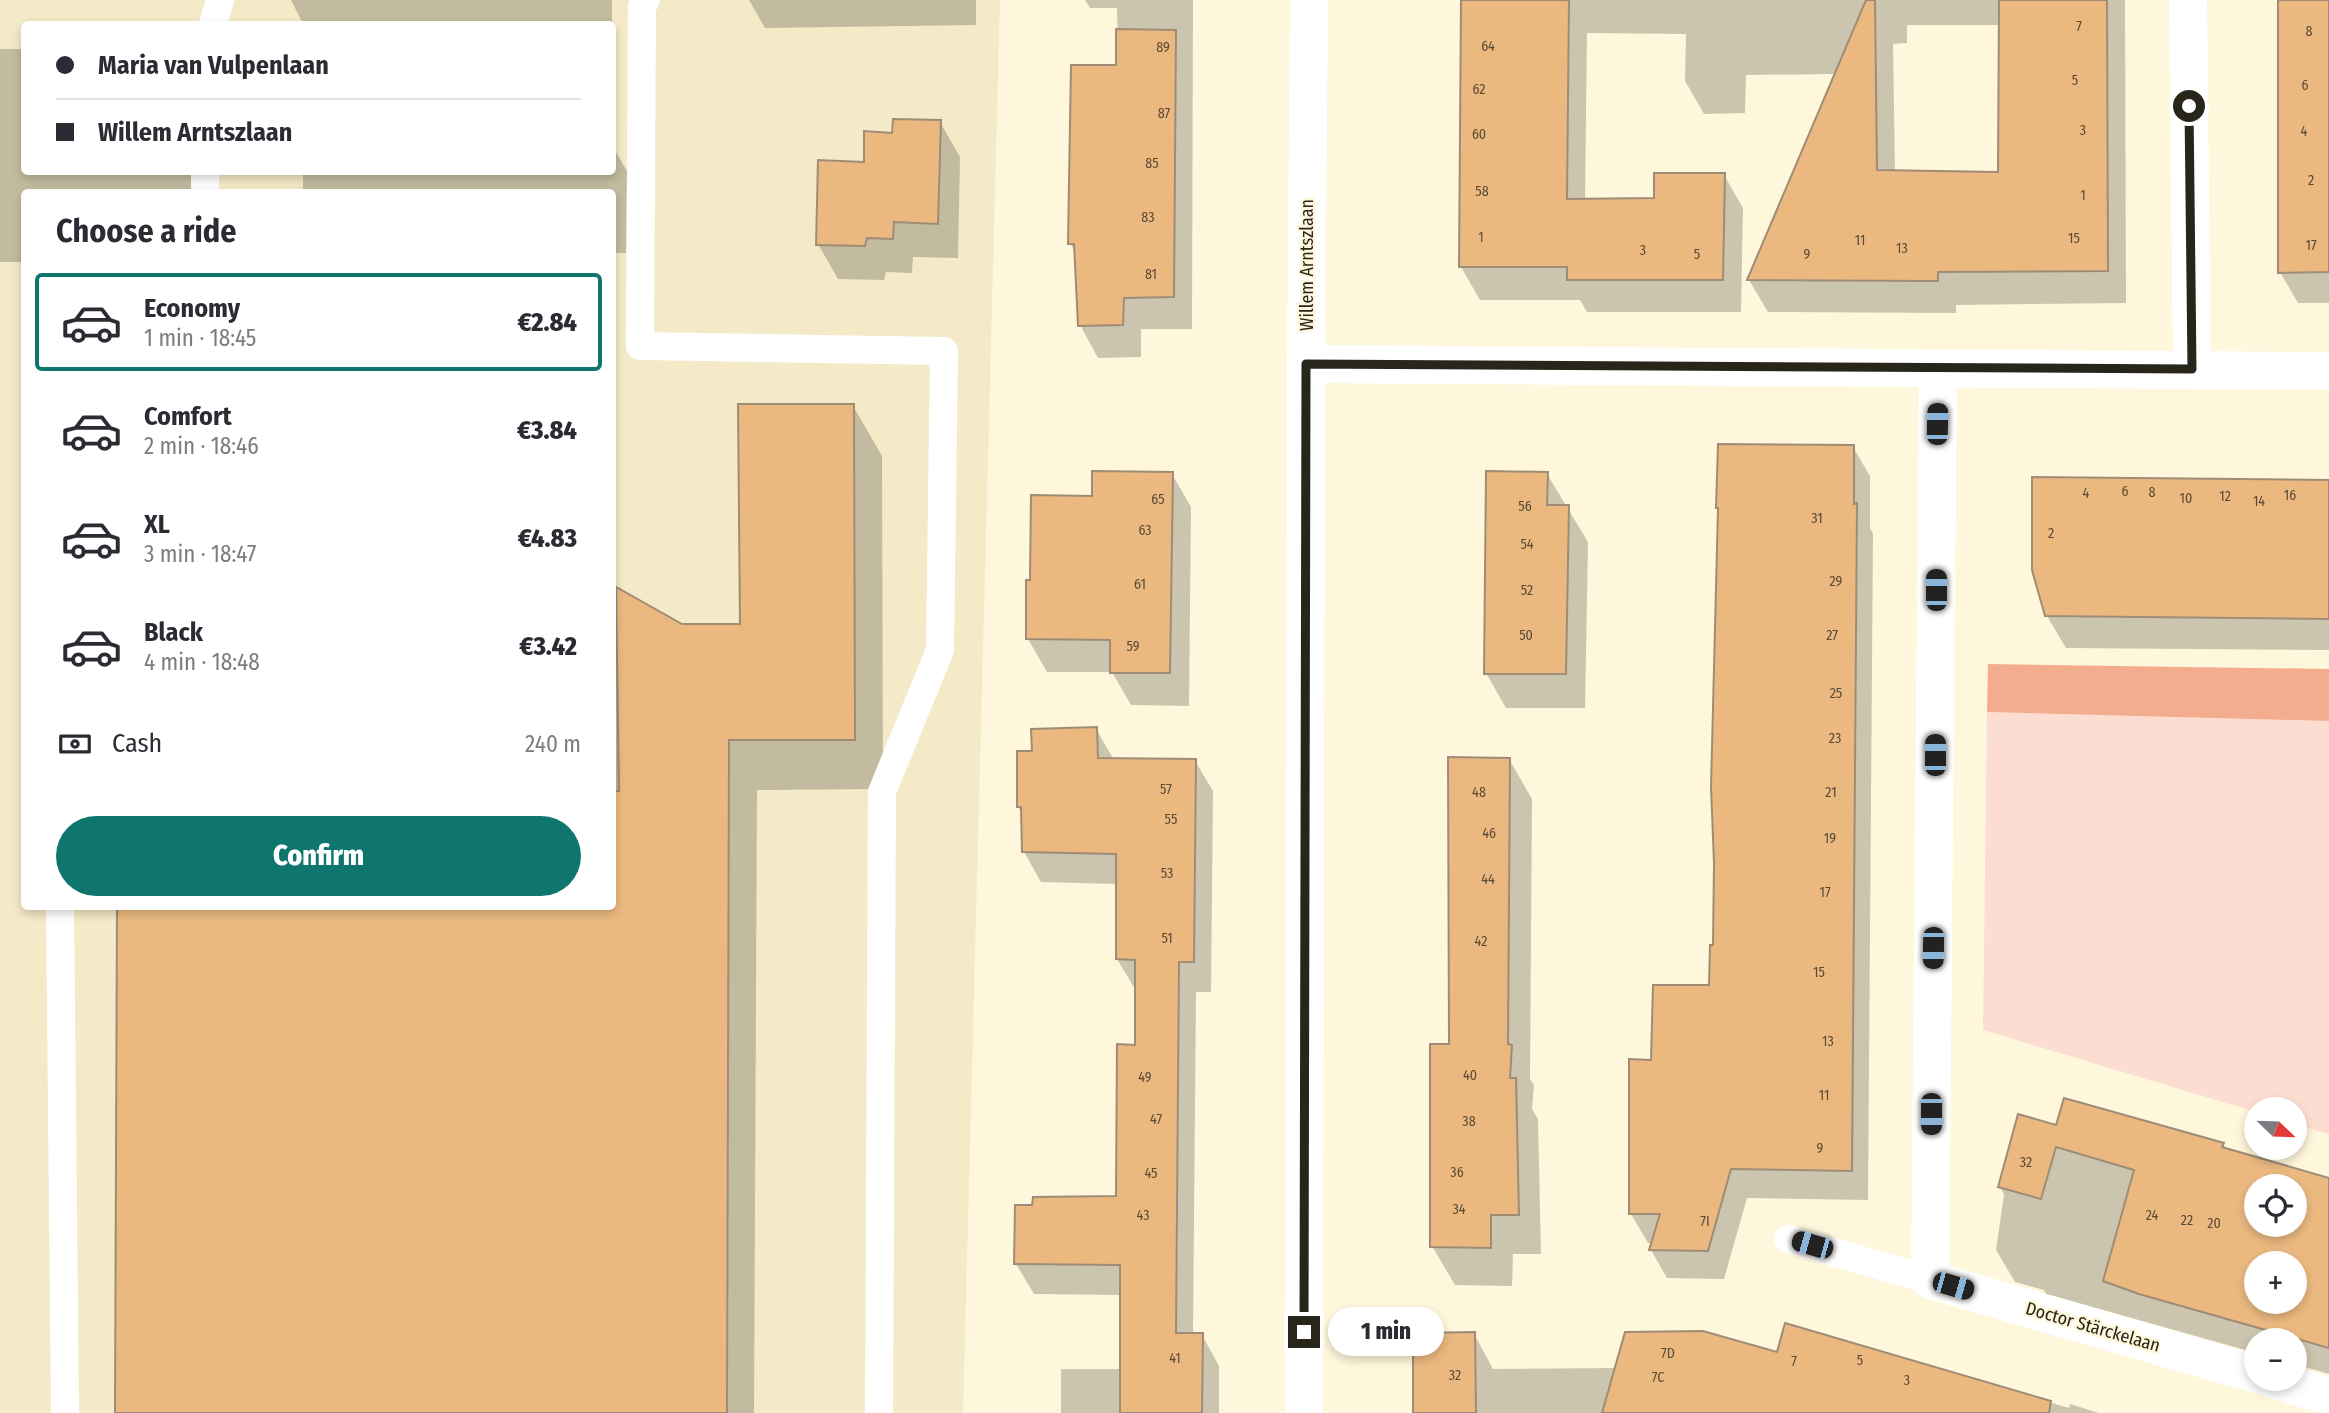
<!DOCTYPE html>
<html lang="en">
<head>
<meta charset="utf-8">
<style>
	:root { --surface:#fff; --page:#f7f7f7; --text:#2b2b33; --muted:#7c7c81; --line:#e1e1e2; --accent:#0f766e }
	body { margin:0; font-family:"Fira Sans Condensed",sans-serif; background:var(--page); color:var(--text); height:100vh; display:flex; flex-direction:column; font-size:26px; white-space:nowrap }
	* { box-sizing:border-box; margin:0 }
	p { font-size:23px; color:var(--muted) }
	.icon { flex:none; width:38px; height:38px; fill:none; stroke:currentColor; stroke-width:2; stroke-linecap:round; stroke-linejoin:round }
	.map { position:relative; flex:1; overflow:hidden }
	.details { position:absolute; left:21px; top:189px; width:595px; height:721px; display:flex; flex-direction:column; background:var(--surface); border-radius:7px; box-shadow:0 4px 10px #0003 }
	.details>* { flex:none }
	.banner { position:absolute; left:21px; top:21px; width:595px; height:154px; border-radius:7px; box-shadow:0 4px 10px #0003; display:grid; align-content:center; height:154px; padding:0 35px; background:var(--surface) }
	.needle { width:46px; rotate:113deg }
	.fabs { position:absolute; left:2244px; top:1097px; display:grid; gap:14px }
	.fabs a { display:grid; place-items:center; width:63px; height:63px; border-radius:50%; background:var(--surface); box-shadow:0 4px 10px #0003; font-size:35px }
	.end { position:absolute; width:32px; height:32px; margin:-16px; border:9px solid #28251b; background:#fff; box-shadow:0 0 0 4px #fff }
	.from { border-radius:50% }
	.bubble { position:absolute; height:49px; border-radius:24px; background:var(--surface); box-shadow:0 4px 10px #0003; font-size:23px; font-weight:800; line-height:49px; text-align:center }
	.car { position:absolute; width:21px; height:42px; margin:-21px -10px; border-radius:9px; box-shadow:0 0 5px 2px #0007; background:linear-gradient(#222 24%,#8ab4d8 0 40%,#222 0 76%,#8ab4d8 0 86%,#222 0) }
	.banner b { display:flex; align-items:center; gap:24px; height:66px; font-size:26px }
	.banner b+b { border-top:2px solid var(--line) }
	.banner i { width:18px; height:18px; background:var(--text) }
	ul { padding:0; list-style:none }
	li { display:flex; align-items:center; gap:21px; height:98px; margin:0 14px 10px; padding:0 21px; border:4px solid transparent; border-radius:7px }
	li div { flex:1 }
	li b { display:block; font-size:26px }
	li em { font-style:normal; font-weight:800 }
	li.selected { border-color:var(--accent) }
	li>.icon { width:63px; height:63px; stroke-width:1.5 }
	h2 { padding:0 35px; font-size:32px; line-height:84px }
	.pay { display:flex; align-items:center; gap:18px; height:77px; padding:0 35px; font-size:26px }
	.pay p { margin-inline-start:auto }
	.primary-button { display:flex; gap:14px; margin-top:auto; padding:14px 35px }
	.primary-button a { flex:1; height:80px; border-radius:42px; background:var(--accent); color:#fff; font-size:28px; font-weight:800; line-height:80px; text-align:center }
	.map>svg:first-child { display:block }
</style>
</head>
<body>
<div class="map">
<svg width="2329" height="1413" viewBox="0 0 2329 1413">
	<rect width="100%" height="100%" fill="#fef7db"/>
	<path fill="#f4eac7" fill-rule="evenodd" d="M0,0h1000l-37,1413h-963zM24,24h588v148h-588zM24,192h588v714h-588z"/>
	<polygon fill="#fcddd1" points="1987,712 2329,721 2329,1134 2294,1124 2294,1110 2256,1110 2256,1112 1983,1030"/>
	<polygon fill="#f3ac8e" points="1988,664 2329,669 2329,721 1987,712"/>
	<g fill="#0003" fill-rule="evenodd">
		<polygon points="291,0 612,0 612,24 303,24"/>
		<polygon points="749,0 976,0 976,25 765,28"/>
		<polygon points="1085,0 1193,0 1192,329 1141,329 1141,357 1098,358 1080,325 1077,255 1070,243 1118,66 1117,8 1090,8"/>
		<path d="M1463,0h662l1,303 -170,2v8l-188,-1 -19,-32 87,-206 -90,1 -1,38 -41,1 -19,-33 1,-47 -99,-1 -2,167h70l69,-25 19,33 -2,104h-154l-7,-12h-100l-19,-33zM1907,25h93v149l-105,-2 -2,-128 14,-1z"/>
		<polygon points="2279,0 2329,0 2329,303 2298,303 2280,272"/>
		<polygon points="0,49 24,49 24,172 195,172 195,192 24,192 24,262 0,262"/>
		<polygon points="612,70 613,147 627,171 626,253 614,253 613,327 612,192 303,192 303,172 612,172"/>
		<polygon points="940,122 960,157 958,258 913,257 912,273 886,272 884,280 838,279 818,244 865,164 894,135"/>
		<polygon points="853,406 882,456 883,789 757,790 754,1413 117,1413 612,906 612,586 682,626 742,626"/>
		<polygon points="1853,447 1870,476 1870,528 1873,534 1868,1200 1747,1198 1724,1279 1667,1278 1651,1250 1653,1243 1648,1243 1631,1214 1652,1061 1711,987 1715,946"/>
		<polygon points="1172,474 1191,507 1189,706 1131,705 1112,672 1047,672 1028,639 1032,582 1094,498"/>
		<polygon points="1547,474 1588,542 1585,708 1506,708 1486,673"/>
		<polygon points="2329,481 2329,650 2066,648 2047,616"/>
		<polygon points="1096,729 1114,760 1195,761 1213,791 1211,992 1196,992 1193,1335 1202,1335 1219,1366 1219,1413 1061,1413 1061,1369 1121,1369 1122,1295 1034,1294 1016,1264 1118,1198 1137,1046 1135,989 1117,959 1117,884 1041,882 1024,852 1023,815 1018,807 1034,753"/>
		<polygon points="1509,759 1532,799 1530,1079 1534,1085 1532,1109 1538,1119 1541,1254 1513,1254 1512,1286 1455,1285 1432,1246 1450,1046"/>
		<path d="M2058,1127l165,17 3,6 103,29v195l-35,-10v-24h-38v13l-210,-59 -2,-4 -29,-8 -19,-32 8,-56 -4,-7zM2256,1186h38v39h-38zM2256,1264h38v38h-38z"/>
		<polygon points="1786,1325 2069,1408 2070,1404 2099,1413 1415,1413 1474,1334 1493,1369 1616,1368 1778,1354"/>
	</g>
	<g fill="#ebb980" stroke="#9f8c77" stroke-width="2" fill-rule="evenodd">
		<polygon points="1461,0 1569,0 1567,199 1654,198 1654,173 1725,173 1723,280 1567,280 1567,267 1459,267"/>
		<polygon points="1866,0 1875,0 1877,170 1998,172 1999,0 2107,0 2108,271 1938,272 1938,281 1747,280"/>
		<polygon points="2278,0 2329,0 2329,272 2278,273"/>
		<polygon points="1116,29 1176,30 1174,297 1124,298 1123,325 1078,326 1074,244 1068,244 1071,65 1116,65"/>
		<polygon points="893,119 941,120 938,224 894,222 893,239 867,238 865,246 816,245 818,160 864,162 864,131 892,133"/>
		<polygon points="738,404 854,404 855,740 729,740 727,1413 115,1413 117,906 612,906 612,791 619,791 616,587 682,624 740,624"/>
		<polygon points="1718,444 1854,445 1854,504 1857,503 1852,1171 1731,1169 1708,1251 1649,1250 1660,1214 1629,1214 1629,1059 1651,1060 1653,985 1709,985 1710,945 1713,945 1714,863 1711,787 1718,508 1716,508"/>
		<polygon points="1092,471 1173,472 1170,673 1110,673 1110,640 1026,639 1026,580 1030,580 1031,495 1092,496"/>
		<polygon points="1486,471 1548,472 1547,505 1569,505 1566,674 1484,674"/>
		<polygon points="2032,477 2329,480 2329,619 2045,616 2032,570"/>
		<polygon points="1097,727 1098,758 1196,759 1194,962 1179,962 1176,1333 1203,1333 1202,1413 1120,1413 1120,1265 1014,1264 1015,1205 1032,1205 1033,1197 1116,1196 1117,1044 1135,1045 1135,960 1116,959 1116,854 1022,852 1021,807 1017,807 1017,751 1032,751 1031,729"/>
		<polygon points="1448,757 1510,758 1508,1044 1512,1045 1510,1078 1516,1078 1519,1215 1491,1215 1491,1248 1430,1247 1430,1044 1449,1044"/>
		<path d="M2064,1098l160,45 -2,4 107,31v170l-190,-54 -36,-13 31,-111 -78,-23 -15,52 -43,-12 20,-73 38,11zM2256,1186h38v39h-38zM2256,1264h38v38h-38z"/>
		<polygon points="1785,1323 2051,1401 2049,1413 1602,1413 1625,1332 1703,1331 1777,1352"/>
		<polygon points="1475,1332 1476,1413 1413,1413 1413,1333"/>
	</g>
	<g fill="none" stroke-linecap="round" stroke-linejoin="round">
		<g stroke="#fff" stroke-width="28">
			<polyline points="646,0 642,6 640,346 944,351 940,650 882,792 879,1413"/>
			<polyline points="213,24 220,0"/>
			<polyline points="205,192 205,172"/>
			<polyline points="60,906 65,1413"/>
			<polyline points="1788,1239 1930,1280"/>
		</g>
		<g stroke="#fff" stroke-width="38">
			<polyline points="2188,0 2192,369"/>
			<polyline points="1306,364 2329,371"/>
			<polyline points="1938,369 1930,1280 2256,1374"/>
			<polyline points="2271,1379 2329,1396"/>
			<polyline points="1304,1413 1306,364 1309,0"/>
		</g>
	</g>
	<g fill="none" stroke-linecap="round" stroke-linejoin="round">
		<polyline stroke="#28251b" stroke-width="9" points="1304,1332 1306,364 2192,369 2189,106"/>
	</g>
	<g text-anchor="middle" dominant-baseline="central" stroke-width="5" stroke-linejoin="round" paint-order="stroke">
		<g font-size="14" fill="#594a34">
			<text x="2079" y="26">7</text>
			<text x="2309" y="31">8</text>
			<text x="1488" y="46">64</text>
			<text x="1163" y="47">89</text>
			<text x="2075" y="80">5</text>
			<text x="2305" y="85">6</text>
			<text x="1479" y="89">62</text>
			<text x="1164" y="113">87</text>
			<text x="2083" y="130">3</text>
			<text x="2304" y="131">4</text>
			<text x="1479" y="134">60</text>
			<text x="1152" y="163">85</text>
			<text x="2311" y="180">2</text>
			<text x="1482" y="191">58</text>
			<text x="2083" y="195">1</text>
			<text x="1148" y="217">83</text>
			<text x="1481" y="237">1</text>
			<text x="2074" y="238">15</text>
			<text x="1860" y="240">11</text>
			<text x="2311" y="245">17</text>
			<text x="1902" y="248">13</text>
			<text x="1643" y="250">3</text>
			<text x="1697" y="254">5</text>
			<text x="1807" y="254">9</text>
			<text x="1151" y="274">81</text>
			<text x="2125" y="491">6</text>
			<text x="2152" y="492">8</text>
			<text x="2086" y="493">4</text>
			<text x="2290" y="495">16</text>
			<text x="2225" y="496">12</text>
			<text x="2186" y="498">10</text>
			<text x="1158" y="499">65</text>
			<text x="2259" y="501">14</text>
			<text x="1525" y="506">56</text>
			<text x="1817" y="518">31</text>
			<text x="1145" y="530">63</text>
			<text x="2051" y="533">2</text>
			<text x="1527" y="544">54</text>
			<text x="1836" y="581">29</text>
			<text x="1140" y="584">61</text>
			<text x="1527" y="590">52</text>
			<text x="1526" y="635">50</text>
			<text x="1832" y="635">27</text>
			<text x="1133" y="646">59</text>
			<text x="1836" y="693">25</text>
			<text x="1835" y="738">23</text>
			<text x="1166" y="789">57</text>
			<text x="1479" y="792">48</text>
			<text x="1831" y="792">21</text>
			<text x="1171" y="819">55</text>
			<text x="1489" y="833">46</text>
			<text x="1830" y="838">19</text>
			<text x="1167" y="873">53</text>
			<text x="1488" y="879">44</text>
			<text x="1825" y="892">17</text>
			<text x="1167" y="938">51</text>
			<text x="1481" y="941">42</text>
			<text x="1819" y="972">15</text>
			<text x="1828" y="1041">13</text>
			<text x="1470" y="1075">40</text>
			<text x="1145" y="1077">49</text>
			<text x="1824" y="1095">11</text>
			<text x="1156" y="1119">47</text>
			<text x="1469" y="1121">38</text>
			<text x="1820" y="1148">9</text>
			<text x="2026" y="1162">32</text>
			<text x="1457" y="1172">36</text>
			<text x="1151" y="1173">45</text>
			<text x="1459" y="1209">34</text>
			<text x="1143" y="1215">43</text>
			<text x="2152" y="1215">24</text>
			<text x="2187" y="1220">22</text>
			<text x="1705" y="1221">7I</text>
			<text x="2214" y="1223">20</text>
			<text x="1668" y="1353">7D</text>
			<text x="1175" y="1358">41</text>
			<text x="1860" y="1360">5</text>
			<text x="1794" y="1361">7</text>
			<text x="1455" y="1375">32</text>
			<text x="1658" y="1377">7C</text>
			<text x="1907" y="1380">3</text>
		</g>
		<g font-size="18" fill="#28251b" stroke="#fef7db">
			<text transform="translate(1307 265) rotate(-90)">Willem Arntszlaan</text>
			<text transform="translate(2093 1327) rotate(16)">Doctor Stärckelaan</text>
		</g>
	</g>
</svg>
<div class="fabs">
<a><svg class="needle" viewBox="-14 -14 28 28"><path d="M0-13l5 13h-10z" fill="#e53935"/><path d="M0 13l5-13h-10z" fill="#7c7c81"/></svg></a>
<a><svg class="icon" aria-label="locate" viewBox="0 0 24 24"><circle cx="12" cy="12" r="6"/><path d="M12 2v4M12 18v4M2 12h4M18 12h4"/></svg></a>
<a>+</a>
<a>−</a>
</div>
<i class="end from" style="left:2189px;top:106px"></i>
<i class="end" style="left:1304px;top:1332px"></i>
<div class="bubble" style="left:1328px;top:1307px;width:116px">1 min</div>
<i class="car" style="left:1937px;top:424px;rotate:1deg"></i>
<i class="car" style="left:1936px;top:590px;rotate:0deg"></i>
<i class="car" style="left:1935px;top:755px;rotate:0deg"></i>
<i class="car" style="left:1933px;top:948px;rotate:181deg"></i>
<i class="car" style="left:1931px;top:1114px;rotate:180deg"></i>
<i class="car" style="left:1812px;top:1245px;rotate:286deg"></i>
<i class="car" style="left:1953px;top:1286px;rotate:106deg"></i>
<div class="banner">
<b><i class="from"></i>Maria van Vulpenlaan</b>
<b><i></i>Willem Arntszlaan</b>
</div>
<section class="details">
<h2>Choose a ride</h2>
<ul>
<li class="selected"><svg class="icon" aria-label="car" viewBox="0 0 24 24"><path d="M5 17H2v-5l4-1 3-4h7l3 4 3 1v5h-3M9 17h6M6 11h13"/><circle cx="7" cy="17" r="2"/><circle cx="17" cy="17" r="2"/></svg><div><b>Economy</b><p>1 min · 18:45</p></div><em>€2.84</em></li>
<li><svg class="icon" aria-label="car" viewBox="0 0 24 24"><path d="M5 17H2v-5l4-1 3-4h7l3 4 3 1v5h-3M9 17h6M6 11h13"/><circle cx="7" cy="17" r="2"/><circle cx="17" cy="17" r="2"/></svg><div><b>Comfort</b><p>2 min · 18:46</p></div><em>€3.84</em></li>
<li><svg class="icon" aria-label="car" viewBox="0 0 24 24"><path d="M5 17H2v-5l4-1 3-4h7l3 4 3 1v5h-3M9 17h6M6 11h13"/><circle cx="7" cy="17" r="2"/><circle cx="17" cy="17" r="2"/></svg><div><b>XL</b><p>3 min · 18:47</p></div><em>€4.83</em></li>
<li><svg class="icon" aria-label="car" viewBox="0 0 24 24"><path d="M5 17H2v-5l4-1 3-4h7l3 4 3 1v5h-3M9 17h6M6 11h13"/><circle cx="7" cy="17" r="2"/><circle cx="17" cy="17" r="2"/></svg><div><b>Black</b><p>4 min · 18:48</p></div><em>€3.42</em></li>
</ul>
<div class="pay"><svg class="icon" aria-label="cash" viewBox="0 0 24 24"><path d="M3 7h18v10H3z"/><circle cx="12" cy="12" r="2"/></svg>Cash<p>240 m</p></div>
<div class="primary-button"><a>Confirm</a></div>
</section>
</div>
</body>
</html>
